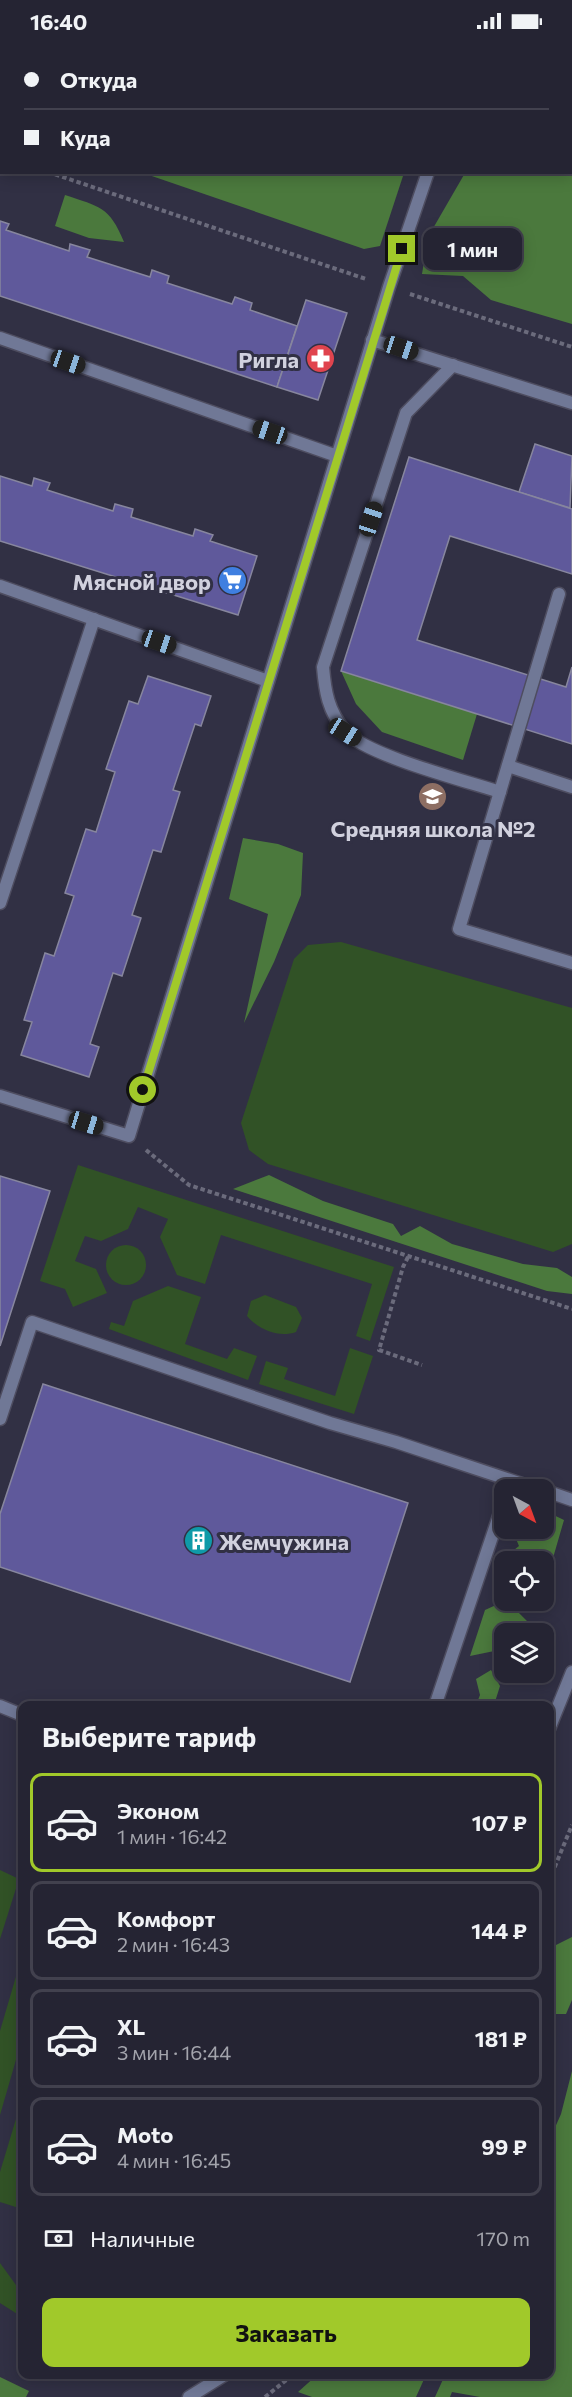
<!DOCTYPE html>
<html lang="ru">
<head>
<meta charset="utf-8">
<style>
	:root { --surface:#252433; --page:#31303f; --text:#f1f3f6; --muted:#a3a4ac; --line:#42414e; --accent:#a1c92a }
	body { margin:0; font-family:Commissioner,sans-serif; background:var(--page); color:var(--text); height:100vh; display:flex; flex-direction:column; font-size:22px; white-space:nowrap }
	* { box-sizing:border-box; margin:0 }
	p { font-size:20px; color:var(--muted) }
	.icon { flex:none; width:33px; height:33px; fill:none; stroke:currentColor; stroke-width:2; stroke-linecap:round; stroke-linejoin:round }
	.map { position:relative; flex:1; overflow:hidden }
	.drawer { position:absolute; left:18px; top:1659px; width:536px; height:678px; display:flex; flex-direction:column; background:var(--surface); border-radius:12px; box-shadow:0 3px 15px #0003,0 0 0 2px var(--line) }
	.drawer>* { flex:none }
	.hud { position:absolute; left:0px; top:0px; width:573px; height:132px; box-shadow:0 3px 15px #0003,0 0 0 2px var(--line); display:grid; align-content:center; height:132px; padding:0 24px; background:var(--surface) }
	.needle { width:39px; rotate:139deg }
	.controls { position:absolute; left:494px; top:1437px; display:grid; gap:12px }
	.controls a { display:grid; place-items:center; width:60px; height:60px; border-radius:12px; background:var(--surface); box-shadow:0 3px 15px #0003,0 0 0 2px var(--line); font-size:30px }
	.end { position:absolute; width:27px; height:27px; margin:-14px; border:8px solid #a1c92a; background:#111; box-shadow:0 0 0 3px #111 }
	.from { border-radius:50% }
	.bubble { position:absolute; height:42px; border-radius:12px; background:var(--surface); box-shadow:0 3px 15px #0003,0 0 0 2px var(--line); font-size:20px; font-weight:700; line-height:42px; text-align:center }
	.car { position:absolute; width:18px; height:36px; margin:-18px -9px; border-radius:8px; box-shadow:0 0 4px 2px #0007; background:linear-gradient(#222 24%,#8ab4d8 0 40%,#222 0 76%,#8ab4d8 0 86%,#222 0) }
	.hud b { display:flex; align-items:center; gap:21px; height:57px; font-size:22px }
	.hud b+b { border-top:2px solid var(--line) }
	.hud i { width:15px; height:15px; background:var(--text) }
	ul { padding:0; list-style:none }
	li { display:flex; align-items:center; gap:18px; height:99px; margin:0 12px 9px; padding:0 12px; border:3px solid var(--line); border-radius:12px }
	li div { flex:1 }
	li b { display:block; font-size:22px }
	li em { font-style:normal; font-weight:700 }
	li.selected { border-color:var(--accent) }
	li>.icon { width:54px; height:54px; stroke-width:1.5 }
	h2 { padding:0 24px; font-size:27px; line-height:72px }
	.pay { display:flex; align-items:center; gap:15px; height:66px; padding:0 24px; font-size:22px }
	.pay p { margin-inline-start:auto }
	.action { display:flex; gap:12px; margin-top:auto; padding:12px 24px }
	.action a { flex:1; height:69px; border-radius:12px; background:var(--accent); color:#111; font-size:24px; font-weight:700; line-height:69px; text-align:center }
	.status { display:flex; justify-content:space-between; align-items:center; height:42px; padding:0 30px; background:var(--surface); direction:ltr }
	.status svg { height:16px; fill:currentColor }
	.map>svg:first-child { display:block }
</style>
</head>
<body>
<div class="status"><b>16:40</b><svg viewBox="0 0 49 12"><path d="M0 12V9h3v3zM5 12V6h3v6zM10 12V3h3v9zM15 12V0h3v12zM26 1h20v11H26zM47 4h2v5h-2z"/></svg></div>
<div class="map">
<svg width="572" height="2355" viewBox="0 0 572 2355">
	<rect width="100%" height="100%" fill="#313044"/>
	<g fill="#315226">
		<polygon points="341,900 572,966 572,1202 553,1210 268,1122 249,1108 241,1081 294,917 308,903"/>
		<polygon points="78,1123 394,1225 370,1299 356,1294 372,1242 221,1193 205,1242 177,1233 160,1195 168,1177 138,1165 128,1187 101,1199 85,1194 75,1219 96,1227 107,1251 73,1265 65,1247 40,1239"/>
		<circle cx="126" cy="1223" r="20"/>
		<polygon points="168,1244 201,1255 185,1302 227,1317 234,1306 257,1314 248,1338 109,1287 111,1280 124,1284 133,1259"/>
		<path d="M265,1253l31,12 6,11 -6,14c-17,6 -37,-2 -49,-16l4,-15z"/>
		<polygon points="350,1306 373,1314 354,1372 259,1342 266,1319 288,1326 284,1337 335,1354"/>
		<polygon points="0,1828 19,1837 0,1897"/>
		<polygon points="22,1914 22,1997 0,2073 0,1989"/>
		<polygon points="22,2057 22,2167 0,2160 0,2130"/>
		<polygon points="0,2221 16,2243 22,2247 22,2275 0,2261"/>
	</g>
	<g fill="#4b793d">
		<polygon points="572,129 572,282 491,258 463,234 422,232 428,195 465,131 572,130"/>
		<polygon points="143,131 143,130 404,131 380,204 364,207"/>
		<path d="M65,153c35,12 44,11 59,47l-35,-4 -34,-12z"/>
		<polygon points="341,629 477,672 463,718 382,690 356,662"/>
		<polygon points="243,796 278,802 303,811 301,853 274,920 244,981 268,872 229,857"/>
		<polygon points="269,1133 323,1159 393,1182 401,1194 420,1184 452,1202 523,1222 557,1226 572,1235 572,1252 547,1249 233,1147"/>
		<polygon points="543,1468 564,1478 553,1516 533,1515 532,1519 504,1520 504,1535 499,1520 519,1504 512,1487 543,1486"/>
		<polygon points="504,1542 504,1558 528,1559 527,1564 515,1567 527,1579 520,1591 504,1592 504,1607 470,1614 485,1568 496,1563"/>
		<polygon points="491,1628 500,1644 494,1663 476,1663 480,1653 476,1637"/>
		<polygon points="572,1895 572,1958 566,1972 549,1972 549,1925 554,1904"/>
		<polygon points="572,2029 572,2355 480,2355 452,2350 450,2355 435,2355 445,2333 549,2332 549,2099 561,2072"/>
		<polygon points="317,2333 317,2332 426,2333 416,2355 312,2355 298,2350"/>
		<polygon points="0,2335 29,2349 26,2355 0,2355"/>
	</g>
	<g fill="#5f599b" stroke="#87869e" stroke-width="1.5">
		<polygon points="0,179 9,182 6,188 69,209 70,202 90,208 87,215 150,235 152,228 169,234 167,241 232,262 235,255 252,261 250,268 297,284 277,345 0,254"/>
		<polygon points="306,258 347,271 318,358 277,345"/>
		<polygon points="535,402 572,414 570,466 519,450"/>
		<polygon points="409,415 572,467 572,532 450,494 417,598 566,645 572,625 572,702 341,629"/>
		<polygon points="0,434 32,444 34,436 50,441 47,448 113,469 115,462 133,467 131,475 193,494 195,487 213,493 210,499 257,514 238,573 0,499"/>
		<polygon points="148,634 211,654 201,684 195,682 173,748 180,750 161,810 153,808 132,873 141,876 122,934 113,931 90,1002 99,1005 89,1035 21,1013 32,980 24,978 45,911 54,914 74,854 65,851 86,787 96,790 115,730 106,727 129,659 138,662"/>
		<polygon points="0,1134 50,1149 0,1304"/>
		<polygon points="43,1342 408,1461 350,1640 0,1525 0,1472"/>
	</g>
	<g fill="none" stroke-linecap="round" stroke-linejoin="round">
		<defs>
			<g id="lane">
				<polyline points="0,296 337,414"/>
				<polyline points="372,298 572,361"/>
				<path d="M453,323l-47,48 -83,254c2,24 5,44 22,64 20,24 121,50 155,61"/>
				<polyline points="0,544 268,639"/>
				<polyline points="559,552 459,887 572,921"/>
				<polyline points="508,724 572,745"/>
				<polyline points="0,861 94,577"/>
				<polyline points="0,1054 129,1094 389,245 428,130"/>
				<polyline points="0,1377 32,1280 330,1381 396,1400 540,1448"/>
				<polyline points="543,1448 572,1458"/>
				<polyline points="0,1664 22,1673"/>
				<polyline points="435,1664 504,1459"/>
			</g>
			<g id="street">
				<polyline points="549,1687 572,1630"/>
				<polyline points="189,2355 226,2332"/>
			</g>
			<polyline id="secondary" points="303,0 307,2"/>
		</defs>
		<use href="#lane" stroke="#4e4d60" stroke-width="15"/>
		<use href="#street" stroke="#4e4d60" stroke-width="15"/>
		<use href="#secondary" stroke="#4e4d60" stroke-width="15"/>
		<g stroke="#6b6b7c" stroke-width="4" stroke-dasharray="4.5 3" stroke-linecap="butt">
			<polyline points="77,0 77,2"/>
			<polyline points="11,2 13,0"/>
			<polyline points="0,9 2,8"/>
			<polyline points="0,114 2,115"/>
			<polyline points="48,130 366,237"/>
			<polyline points="410,252 572,305"/>
			<polyline points="146,1108 189,1143 572,1267"/>
			<polyline points="408,1215 403,1225 379,1308 422,1323"/>
			<polyline points="549,1839 572,1783"/>
			<polyline points="265,2355 294,2332"/>
		</g>
		<use href="#lane" stroke="#707896" stroke-width="12"/>
		<use href="#street" stroke="#707896" stroke-width="12"/>
		<use href="#secondary" stroke="#939fce" stroke-width="12"/>
	</g>
	<g fill="none" stroke-linecap="round" stroke-linejoin="round">
		<polyline stroke="#a1c92a" stroke-width="8" points="143,1048 402,207"/>
	</g>
	<defs>
		<symbol id="pharmacy-disc" viewBox="-11 -11 22 22"><circle r="9.5" fill="#e0444e" stroke="#313044"/><path d="M-2-6h4v4h4v4h-4v4h-4v-4h-4v-4h4Z" fill="#fff"/></symbol>
		<symbol id="supermarket-disc" viewBox="-11 -11 22 22"><circle r="9.5" fill="#3f7fe0" stroke="#313044"/><path d="M-6-5.5h2.5l.6 2H6L4.5 2H-2.5L-4.4-4H-6ZM-1.5 3.2a1.3 1.3 0 1 0 .1 0ZM3 3.2a1.3 1.3 0 1 0 .1 0Z" fill="#fff"/></symbol>
		<symbol id="school-disc" viewBox="-11 -11 22 22"><circle r="9.5" fill="#8d6e63" stroke="#313044"/><path d="M0-5L7-2L0 1L-7-2ZM-4 1L0 2.5L4 1V4Q0 6-4 4Z" fill="#fff"/></symbol>
		<symbol id="building-disc" viewBox="-11 -11 22 22"><circle r="9.5" fill="#0f9aa8" stroke="#313044"/><path d="M-4-6H4V6H1V3H-1V6H-4ZM-2.5-4.3h1.7v1.8h-1.7ZM.8-4.3h1.7v1.8H.8ZM-2.5-1h1.7V.8h-1.7ZM.8-1h1.7V.8H.8Z" fill="#fff"/></symbol>
	</defs>
	<g fill-rule="evenodd">
		<use href="#pharmacy-disc" x="304" y="300" width="33" height="33"/>
		<use href="#supermarket-disc" x="216" y="522" width="33" height="33"/>
		<use href="#school-disc" x="416" y="738" width="33" height="33"/>
		<use href="#building-disc" x="182" y="1482" width="33" height="33"/>
	</g>
	<g text-anchor="middle" dominant-baseline="central" stroke-width="6" stroke-linejoin="round" paint-order="stroke">
		<g font-size="22" font-weight="bold" fill="#d1d1de" stroke="#313044" text-anchor="end">
			<text x="299" y="317">Ригла</text>
			<text x="211" y="539">Мясной двор</text>
			<text x="433" y="786" text-anchor="middle">Средняя школа №2</text>
			<text x="219" y="1499" text-anchor="start">Жемчужина</text>
		</g>
	</g>
</svg>
<div class="controls">
<a><svg class="needle" viewBox="-14 -14 28 28"><path d="M0-13l5 13h-10z" fill="#e53935"/><path d="M0 13l5-13h-10z" fill="#a3a4ac"/></svg></a>
<a><svg class="icon" aria-label="locate" viewBox="0 0 24 24"><circle cx="12" cy="12" r="6"/><path d="M12 2v4M12 18v4M2 12h4M18 12h4"/></svg></a>
<a><svg class="icon" aria-label="layers" viewBox="0 0 24 24"><path d="M12 4l9 5-9 5-9-5zM3 14l9 5 9-5"/></svg></a>
</div>
<i class="end from" style="left:143px;top:1048px"></i>
<i class="end" style="left:402px;top:207px"></i>
<div class="bubble" style="left:423px;top:186px;width:99px">1 мин</div>
<i class="car" style="left:401px;top:306px;rotate:108deg"></i>
<i class="car" style="left:68px;top:320px;rotate:109deg"></i>
<i class="car" style="left:270px;top:390px;rotate:289deg"></i>
<i class="car" style="left:371px;top:477px;rotate:18deg"></i>
<i class="car" style="left:159px;top:600px;rotate:109deg"></i>
<i class="car" style="left:345px;top:690px;rotate:122deg"></i>
<i class="car" style="left:86px;top:1081px;rotate:107deg"></i>
<div class="hud">
<b><i class="from"></i>Откуда</b>
<b><i></i>Куда</b>
</div>
<section class="drawer">
<h2>Выберите тариф</h2>
<ul>
<li class="selected"><svg class="icon" aria-label="car" viewBox="0 0 24 24"><path d="M5 17H2v-5l4-1 3-4h7l3 4 3 1v5h-3M9 17h6M6 11h13"/><circle cx="7" cy="17" r="2"/><circle cx="17" cy="17" r="2"/></svg><div><b>Эконом</b><p>1 мин · 16:42</p></div><em>107 ₽</em></li>
<li><svg class="icon" aria-label="car" viewBox="0 0 24 24"><path d="M5 17H2v-5l4-1 3-4h7l3 4 3 1v5h-3M9 17h6M6 11h13"/><circle cx="7" cy="17" r="2"/><circle cx="17" cy="17" r="2"/></svg><div><b>Комфорт</b><p>2 мин · 16:43</p></div><em>144 ₽</em></li>
<li><svg class="icon" aria-label="car" viewBox="0 0 24 24"><path d="M5 17H2v-5l4-1 3-4h7l3 4 3 1v5h-3M9 17h6M6 11h13"/><circle cx="7" cy="17" r="2"/><circle cx="17" cy="17" r="2"/></svg><div><b>XL</b><p>3 мин · 16:44</p></div><em>181 ₽</em></li>
<li><svg class="icon" aria-label="car" viewBox="0 0 24 24"><path d="M5 17H2v-5l4-1 3-4h7l3 4 3 1v5h-3M9 17h6M6 11h13"/><circle cx="7" cy="17" r="2"/><circle cx="17" cy="17" r="2"/></svg><div><b>Moto</b><p>4 мин · 16:45</p></div><em>99 ₽</em></li>
</ul>
<div class="pay"><svg class="icon" aria-label="cash" viewBox="0 0 24 24"><path d="M3 7h18v10H3z"/><circle cx="12" cy="12" r="2"/></svg>Наличные<p>170 m</p></div>
<div class="action"><a>Заказать</a></div>
</section>
</div>
</body>
</html>
